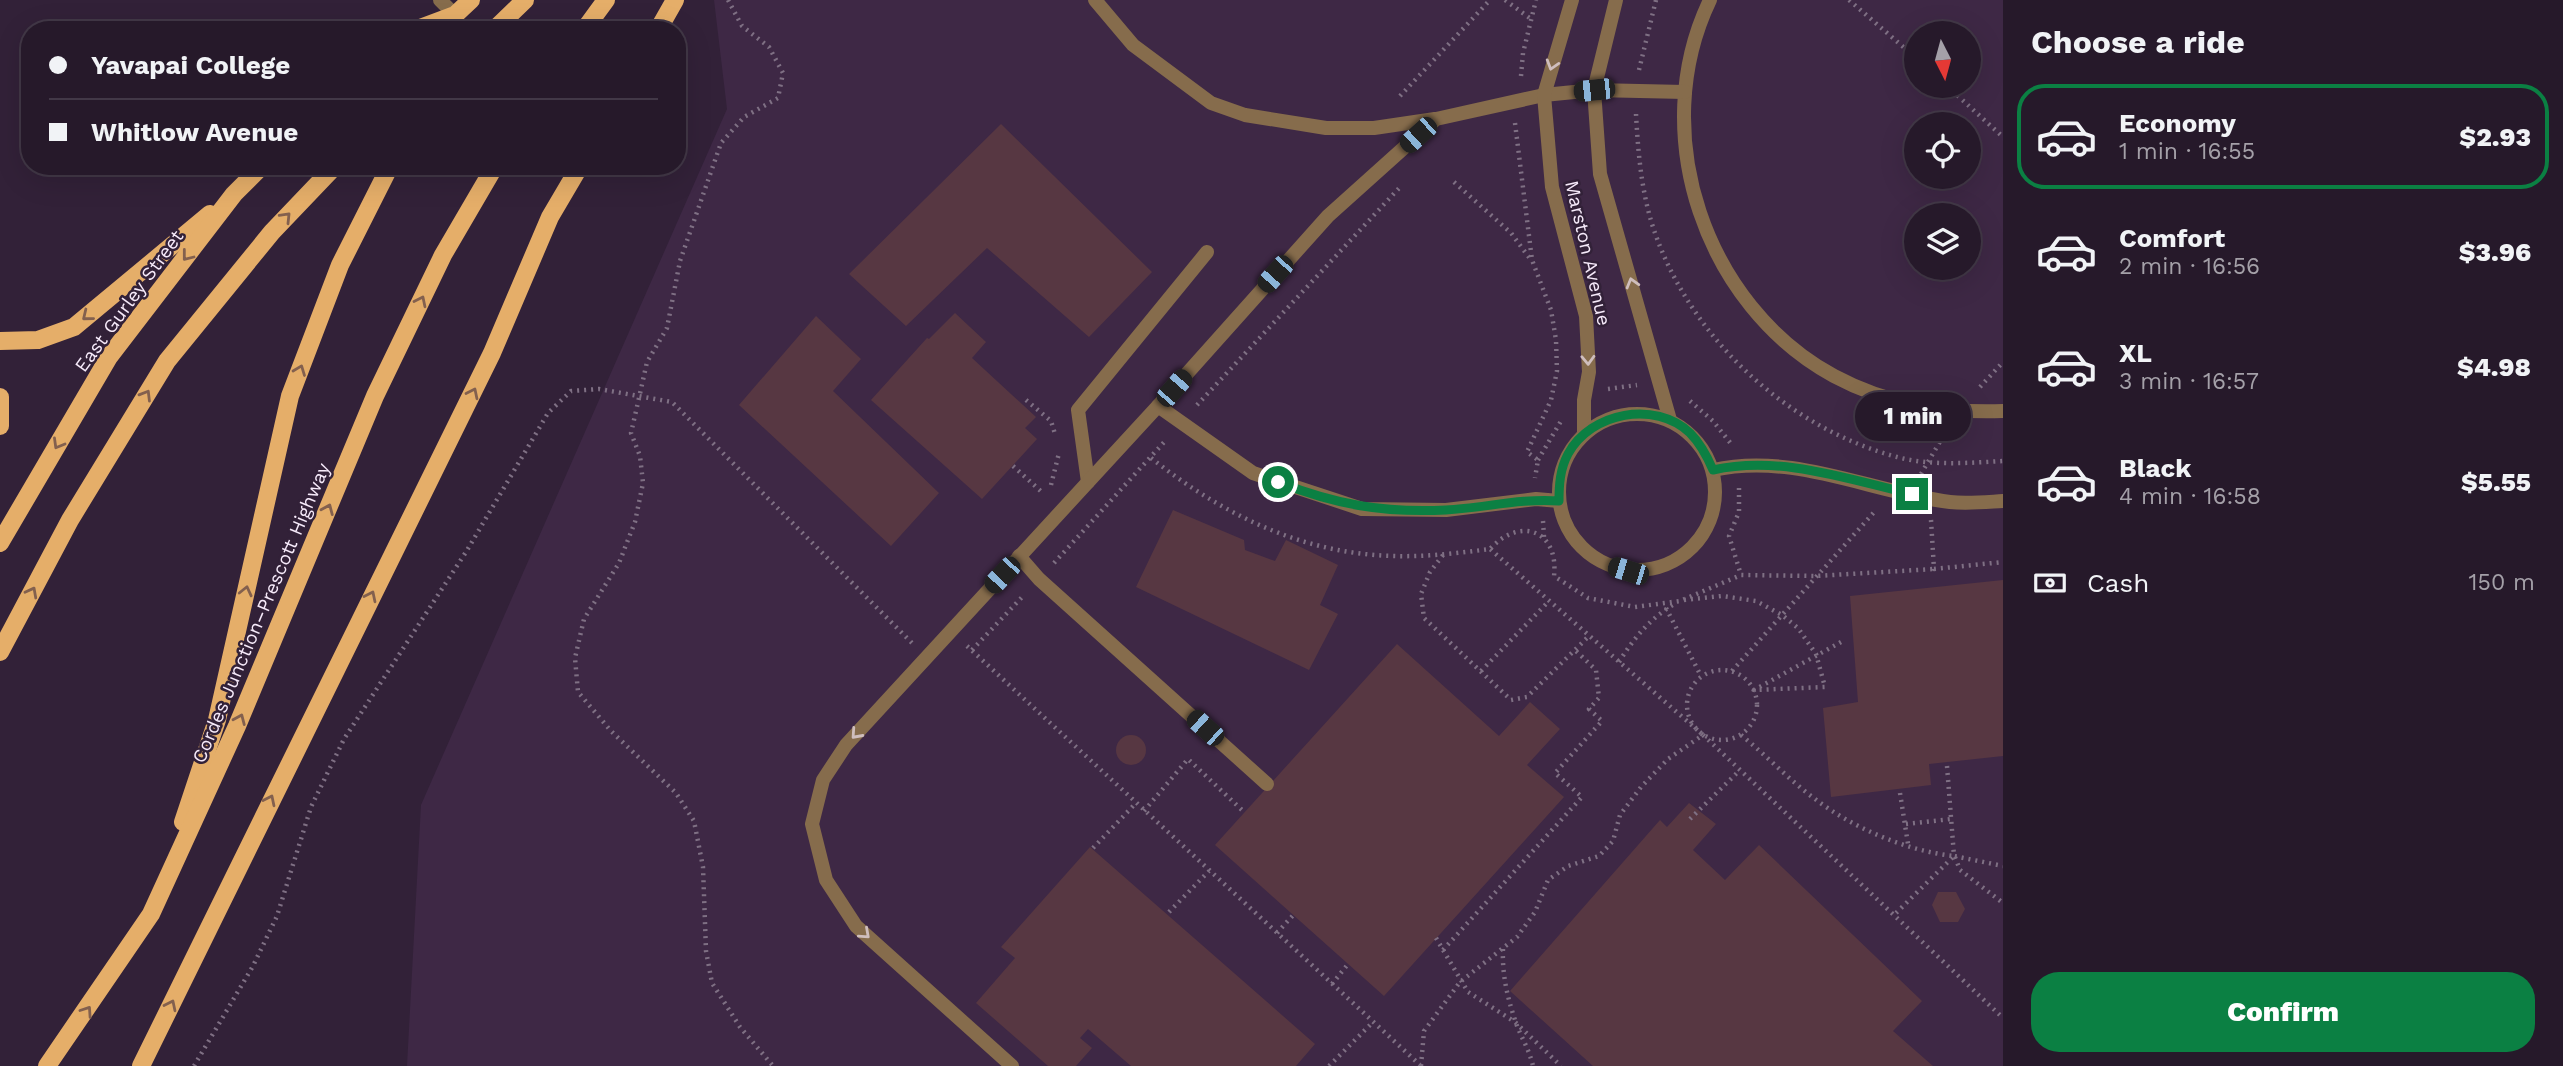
<!DOCTYPE html>
<html lang="en">
<head>
<meta charset="utf-8">
<style>
	:root { --surface:#26192a; --page:#2e2232; --text:#f1f3f6; --muted:#a4a0a8; --line:#423847; --accent:#0b8043 }
	body { margin:0; font-family:"Work Sans",sans-serif; background:var(--page); color:var(--text); height:100vh; display:flex; flex-direction:column; font-size:26px; white-space:nowrap }
	* { box-sizing:border-box; margin:0 }
	p { font-size:23px; color:var(--muted) }
	.icon { flex:none; width:38px; height:38px; fill:none; stroke:currentColor; stroke-width:2; stroke-linecap:round; stroke-linejoin:round }
	.map { position:relative; flex:1; overflow:hidden }
	.panel { display:flex; flex-direction:column; background:var(--surface); width:560px }
	.panel>* { flex:none }
	.top-card { position:absolute; left:21px; top:21px; width:665px; height:154px; border-radius:28px; box-shadow:0 7px 28px #0002,0 0 0 2px var(--line); display:grid; align-content:center; height:154px; padding:0 28px; background:var(--surface) }
	.needle { width:46px; rotate:174deg }
	.tools { position:absolute; left:1904px; top:21px; display:grid; gap:14px }
	.tools a { display:grid; place-items:center; width:77px; height:77px; border-radius:50%; background:var(--surface); box-shadow:0 7px 28px #0002,0 0 0 2px var(--line); font-size:35px }
	.end { position:absolute; width:32px; height:32px; margin:-16px; border:9px solid #0b8043; background:#fff; box-shadow:0 0 0 4px #fff }
	.from { border-radius:50% }
	.bubble { position:absolute; height:49px; border-radius:24px; background:var(--surface); box-shadow:0 7px 28px #0002,0 0 0 2px var(--line); font-size:23px; font-weight:800; line-height:49px; text-align:center }
	.car { position:absolute; width:21px; height:42px; margin:-21px -10px; border-radius:9px; box-shadow:0 0 5px 2px #0007; background:linear-gradient(#222 24%,#8ab4d8 0 40%,#222 0 76%,#8ab4d8 0 86%,#222 0) }
	.top-card b { display:flex; align-items:center; gap:24px; height:66px; font-size:26px }
	.top-card b+b { border-top:2px solid var(--line) }
	.top-card i { width:18px; height:18px; background:var(--text) }
	ul { padding:0; list-style:none }
	li { display:flex; align-items:center; gap:21px; height:105px; margin:0 14px 10px; padding:0 14px; border:4px solid transparent; border-radius:28px }
	li div { flex:1 }
	li b { display:block; font-size:26px }
	li em { font-style:normal; font-weight:800 }
	li.selected { border-color:var(--accent) }
	li>.icon { width:63px; height:63px; stroke-width:1.5 }
	h2 { padding:0 28px; font-size:32px; line-height:84px }
	.pay { display:flex; align-items:center; gap:18px; height:77px; padding:0 28px; font-size:26px }
	.pay p { margin-inline-start:auto }
	.button { display:flex; gap:14px; margin-top:auto; padding:14px 28px }
	.button a { flex:1; height:80px; border-radius:28px; background:var(--accent); color:#fff; font-size:28px; font-weight:800; line-height:80px; text-align:center }
	main { display:flex; flex:1; min-height:0 }
	.map>svg:first-child { display:block }
</style>
</head>
<body>
<main>
<div class="map">
<svg width="2003" height="1066" viewBox="0 0 2003 1066">
	<rect width="100%" height="100%" fill="#322138"/>
	<path fill="#3e2845" fill-rule="evenodd" d="M714,0h1289v1066h-1596l14,-261 306,-696zM1916,33h53v53h-53zM1916,124h53v53h-53zM1916,215h53v53h-53z"/>
	<g fill="#573742">
		<polygon points="1001,124 1152,272 1089,337 987,248 906,326 849,274"/>
		<polygon points="955,313 986,342 972,358 1036,417 1025,428 1037,439 982,499 871,400 927,338 929,339"/>
		<polygon points="816,316 861,359 833,391 939,493 891,546 739,405"/>
		<polygon points="1173,510 1244,540 1245,550 1275,561 1286,540 1338,565 1320,605 1338,614 1309,670 1136,587"/>
		<polygon points="2003,580 2003,756 1929,764 1931,785 1831,797 1823,708 1858,702 1850,596"/>
		<polygon points="1397,644 1499,736 1530,702 1560,729 1527,765 1564,797 1384,996 1215,845"/>
		<circle cx="1131" cy="750" r="15"/>
		<polygon points="1689,803 1716,824 1693,850 1725,880 1759,845 1922,1001 1893,1031 1933,1066 1593,1066 1510,991 1660,820 1667,827"/>
		<polygon points="1090,847 1315,1044 1296,1066 1131,1066 1088,1029 1080,1038 1092,1048 1076,1066 1048,1066 976,1003 1015,958 1001,947"/>
		<polygon points="1938,892 1956,892 1965,909 1958,922 1940,922 1932,905"/>
	</g>
	<g fill="none" stroke-linecap="round" stroke-linejoin="round">
		<g stroke="#7f7084" stroke-width="4.5" stroke-dasharray="2 5" stroke-linecap="butt">
			<polyline points="728,0 742,26 769,47 783,73 778,98 744,117 721,143 680,261 667,328 647,362 639,398 631,433 640,456 643,483 635,522 619,563 584,619 575,658 578,692 611,731 676,793 694,821 703,867 706,951 712,983 740,1027 773,1066"/>
			<polyline points="1505,0 1531,19"/>
			<polyline points="1849,0 1916,58"/>
			<polyline points="1639,70 1656,0"/>
			<polyline points="1521,76 1523,53 1536,0"/>
			<polyline points="1947,86 2003,137"/>
			<polyline points="1400,96 1490,0"/>
			<path d="M1636,114c2,37 5,74 16,110 35,111 133,203 245,233 33,9 72,6 106,4"/>
			<polyline points="1515,123 1532,260 1551,310 1556,340 1557,371 1551,400 1527,452 1538,460 1535,478"/>
			<polyline points="1454,182 1511,233 1531,260"/>
			<polyline points="1980,387 2003,362"/>
			<polyline points="1608,389 1637,385"/>
			<polyline points="1026,400 1051,421 1055,434"/>
			<polyline points="1690,401 1713,421 1732,445"/>
			<polyline points="1197,405 1402,185"/>
			<path d="M1151,458c71,56 151,96 243,98 32,1 65,-3 96,-7 30,-33 69,-19 64,27l34,22 47,9 45,-6 61,-26 75,1 118,-7"/>
			<polyline points="1538,460 1561,421"/>
			<polyline points="1013,466 1044,494"/>
			<polyline points="1921,474 1945,433"/>
			<polyline points="1051,485 1059,453"/>
			<polyline points="1739,488 1739,512 1729,536 1741,575"/>
			<polyline points="1931,520 1934,569 2003,562"/>
			<polyline points="1543,521 1544,537"/>
			<polyline points="1443,555 1430,572 1421,594 1424,618 1511,700 1527,697 1589,636"/>
			<polyline points="1054,563 1166,440"/>
			<polyline points="1684,600 1722,596 1756,601 1782,615 1798,628 1816,654 1825,687 1754,690 1841,642"/>
			<polyline points="1666,608 1701,676"/>
			<polyline points="967,646 1420,1065"/>
			<polyline points="972,650 1024,595"/>
			<path d="M1619,662c15,-24 31,-44 57,-59"/>
			<circle cx="1722" cy="705" r="35"/>
			<polyline points="1481,671 1549,601"/>
			<polyline points="1732,671 1876,510"/>
			<polyline points="1703,735 2003,1018"/>
			<path d="M1741,735c25,20 48,45 74,64 38,29 92,52 139,57l-60,59"/>
			<polyline points="1947,766 1954,856 2003,866"/>
			<polyline points="1900,793 1908,844"/>
			<polyline points="1144,811 1188,759 1243,811"/>
			<polyline points="1690,819 1740,770"/>
			<polyline points="1906,824 1951,819"/>
			<polyline points="1093,848 1136,803"/>
			<polyline points="1955,857 1960,870 2003,903"/>
			<polyline points="1169,912 1209,871"/>
			<polyline points="1277,933 1295,913"/>
			<polyline points="1436,938 1468,992 1515,1022 1561,1066"/>
			<path d="M1503,949c-1,25 4,47 12,71 5,16 14,28 18,46"/>
			<polyline points="1443,950 1582,797 1555,773 1602,721 1589,709 1599,698 1596,670 1575,650"/>
			<polyline points="1332,984 1348,964"/>
			<polyline points="194,1066 253,966 277,916 311,807 344,739 466,552 548,413 571,391 599,389 672,402 912,643"/>
			<polyline points="1329,1066 1373,1022"/>
			<polyline points="1421,1066 1424,1031 1460,982 1517,937 1535,912 1548,880 1568,866 1599,856 1613,841 1620,815 1641,787 1668,759 1703,735 1490,549"/>
		</g>
		<g stroke="#866c4c" stroke-width="14">
			<polyline points="440,0 455,15"/>
			<polyline points="1095,0 1133,45 1211,103 1245,115 1326,128 1374,128 1435,119"/>
			<path d="M1710,0c-64,133 -5,306 124,376 54,29 109,37 169,35"/>
			<polyline points="1158,406 1253,473 1362,509 1446,510 1536,499 1559,501"/>
			<polyline points="1088,482 1078,410 1207,252"/>
			<polyline points="1019,556 1039,579 1267,784"/>
			<polyline points="1012,1066 856,926 826,880 812,824 823,780 846,745 1158,406 1328,216 1436,119 1544,95 1594,90 1685,92"/>
		</g>
		<g stroke="#866c4c" stroke-width="14">
			<polyline points="1572,0 1544,95 1552,187 1586,316 1589,372 1584,400 1584,434"/>
			<polyline points="1616,0 1594,90 1600,174 1670,420"/>
			<circle cx="1637" cy="492" r="78"/>
			<path d="M1713,470c81,-18 157,22 237,32 17,2 36,0 53,-1"/>
		</g>
		<g stroke="#e5ae69" stroke-width="18">
			<polyline points="415,30 455,15 471,0"/>
			<polyline points="494,30 525,0"/>
			<polyline points="584,30 606,0"/>
			<polyline points="658,30 675,0"/>
			<polyline points="0,341 38,340 74,327 210,214"/>
			<polyline points="0,397 0,426"/>
			<polyline points="0,543 109,357 234,194 262,166"/>
			<polyline points="0,652 70,520 167,361 272,232 335,166"/>
			<polyline points="183,822 217,720 290,396 340,265 390,166"/>
			<polyline points="47,1066 151,914 237,726 375,396 443,255 495,166"/>
			<polyline points="141,1066 492,353 550,217 580,166"/>
		</g>
	</g>
	<defs><path id="oneway-chevron" d="M-2-3.5L2.5 0L-2 3.5" fill="none" stroke-width="1.6" stroke-linecap="round" stroke-linejoin="round" transform="scale(1.75)"/></defs>
	<g stroke="#cfbebd">
		<use href="#oneway-chevron" transform="translate(1552 65) rotate(107)"/>
		<use href="#oneway-chevron" transform="translate(1632 283) rotate(-106)"/>
		<use href="#oneway-chevron" transform="translate(1588 360) rotate(88)"/>
		<use href="#oneway-chevron" transform="translate(856 734) rotate(132)"/>
		<use href="#oneway-chevron" transform="translate(865 934) rotate(42)"/>
	</g>
	<g stroke="#83604e">
		<use href="#oneway-chevron" transform="translate(286 217) rotate(-46)"/>
		<use href="#oneway-chevron" transform="translate(187 256) rotate(128)"/>
		<use href="#oneway-chevron" transform="translate(421 301) rotate(-64)"/>
		<use href="#oneway-chevron" transform="translate(87 316) rotate(141)"/>
		<use href="#oneway-chevron" transform="translate(300 370) rotate(-69)"/>
		<use href="#oneway-chevron" transform="translate(473 393) rotate(-64)"/>
		<use href="#oneway-chevron" transform="translate(146 395) rotate(-59)"/>
		<use href="#oneway-chevron" transform="translate(58 444) rotate(120)"/>
		<use href="#oneway-chevron" transform="translate(328 509) rotate(-67)"/>
		<use href="#oneway-chevron" transform="translate(246 591) rotate(-77)"/>
		<use href="#oneway-chevron" transform="translate(32 592) rotate(-62)"/>
		<use href="#oneway-chevron" transform="translate(371 596) rotate(-64)"/>
		<use href="#oneway-chevron" transform="translate(240 719) rotate(-67)"/>
		<use href="#oneway-chevron" transform="translate(270 800) rotate(-64)"/>
		<use href="#oneway-chevron" transform="translate(171 1005) rotate(-64)"/>
		<use href="#oneway-chevron" transform="translate(87 1011) rotate(-56)"/>
	</g>
	<g fill="none" stroke-linecap="round" stroke-linejoin="round">
		<path stroke="#0b8043" stroke-width="9" d="M1278,482c59,23 105,31 168,28 38,-2 75,-12 113,-9 0,-16 1,-32 9,-47 23,-42 87,-54 122,-21 11,11 17,23 23,37 67,-15 134,9 199,24"/>
	</g>
	<g text-anchor="middle" dominant-baseline="central" stroke-width="5" stroke-linejoin="round" paint-order="stroke">
		<g font-size="19" fill="#f6eafa" stroke="#322138">
			<text transform="translate(1588 253) rotate(77)">Marston Avenue</text>
			<text transform="translate(129 301) rotate(-54)">East Gurley Street</text>
			<text transform="translate(261 613) rotate(-67)">Cordes Junction–Prescott Highway</text>
		</g>
	</g>
</svg>
<div class="tools">
<a><svg class="needle" viewBox="-14 -14 28 28"><path d="M0-13l5 13h-10z" fill="#e53935"/><path d="M0 13l5-13h-10z" fill="#a4a0a8"/></svg></a>
<a><svg class="icon" aria-label="locate" viewBox="0 0 24 24"><circle cx="12" cy="12" r="6"/><path d="M12 2v4M12 18v4M2 12h4M18 12h4"/></svg></a>
<a><svg class="icon" aria-label="layers" viewBox="0 0 24 24"><path d="M12 4l9 5-9 5-9-5zM3 14l9 5 9-5"/></svg></a>
</div>
<i class="end from" style="left:1278px;top:482px"></i>
<i class="end" style="left:1912px;top:494px"></i>
<div class="bubble" style="left:1855px;top:392px;width:116px">1 min</div>
<i class="car" style="left:1594px;top:90px;rotate:264deg"></i>
<i class="car" style="left:1418px;top:135px;rotate:228deg"></i>
<i class="car" style="left:1275px;top:274px;rotate:222deg"></i>
<i class="car" style="left:1174px;top:388px;rotate:41deg"></i>
<i class="car" style="left:1628px;top:571px;rotate:287deg"></i>
<i class="car" style="left:1002px;top:575px;rotate:223deg"></i>
<i class="car" style="left:1205px;top:728px;rotate:312deg"></i>
<div class="top-card">
<b><i class="from"></i>Yavapai College</b>
<b><i></i>Whitlow Avenue</b>
</div>
</div>
<section class="panel">
<h2>Choose a ride</h2>
<ul>
<li class="selected"><svg class="icon" aria-label="car" viewBox="0 0 24 24"><path d="M5 17H2v-5l4-1 3-4h7l3 4 3 1v5h-3M9 17h6M6 11h13"/><circle cx="7" cy="17" r="2"/><circle cx="17" cy="17" r="2"/></svg><div><b>Economy</b><p>1 min · 16:55</p></div><em>$2.93</em></li>
<li><svg class="icon" aria-label="car" viewBox="0 0 24 24"><path d="M5 17H2v-5l4-1 3-4h7l3 4 3 1v5h-3M9 17h6M6 11h13"/><circle cx="7" cy="17" r="2"/><circle cx="17" cy="17" r="2"/></svg><div><b>Comfort</b><p>2 min · 16:56</p></div><em>$3.96</em></li>
<li><svg class="icon" aria-label="car" viewBox="0 0 24 24"><path d="M5 17H2v-5l4-1 3-4h7l3 4 3 1v5h-3M9 17h6M6 11h13"/><circle cx="7" cy="17" r="2"/><circle cx="17" cy="17" r="2"/></svg><div><b>XL</b><p>3 min · 16:57</p></div><em>$4.98</em></li>
<li><svg class="icon" aria-label="car" viewBox="0 0 24 24"><path d="M5 17H2v-5l4-1 3-4h7l3 4 3 1v5h-3M9 17h6M6 11h13"/><circle cx="7" cy="17" r="2"/><circle cx="17" cy="17" r="2"/></svg><div><b>Black</b><p>4 min · 16:58</p></div><em>$5.55</em></li>
</ul>
<div class="pay"><svg class="icon" aria-label="cash" viewBox="0 0 24 24"><path d="M3 7h18v10H3z"/><circle cx="12" cy="12" r="2"/></svg>Cash<p>150 m</p></div>
<div class="button"><a>Confirm</a></div>
</section>
</main>
</body>
</html>
